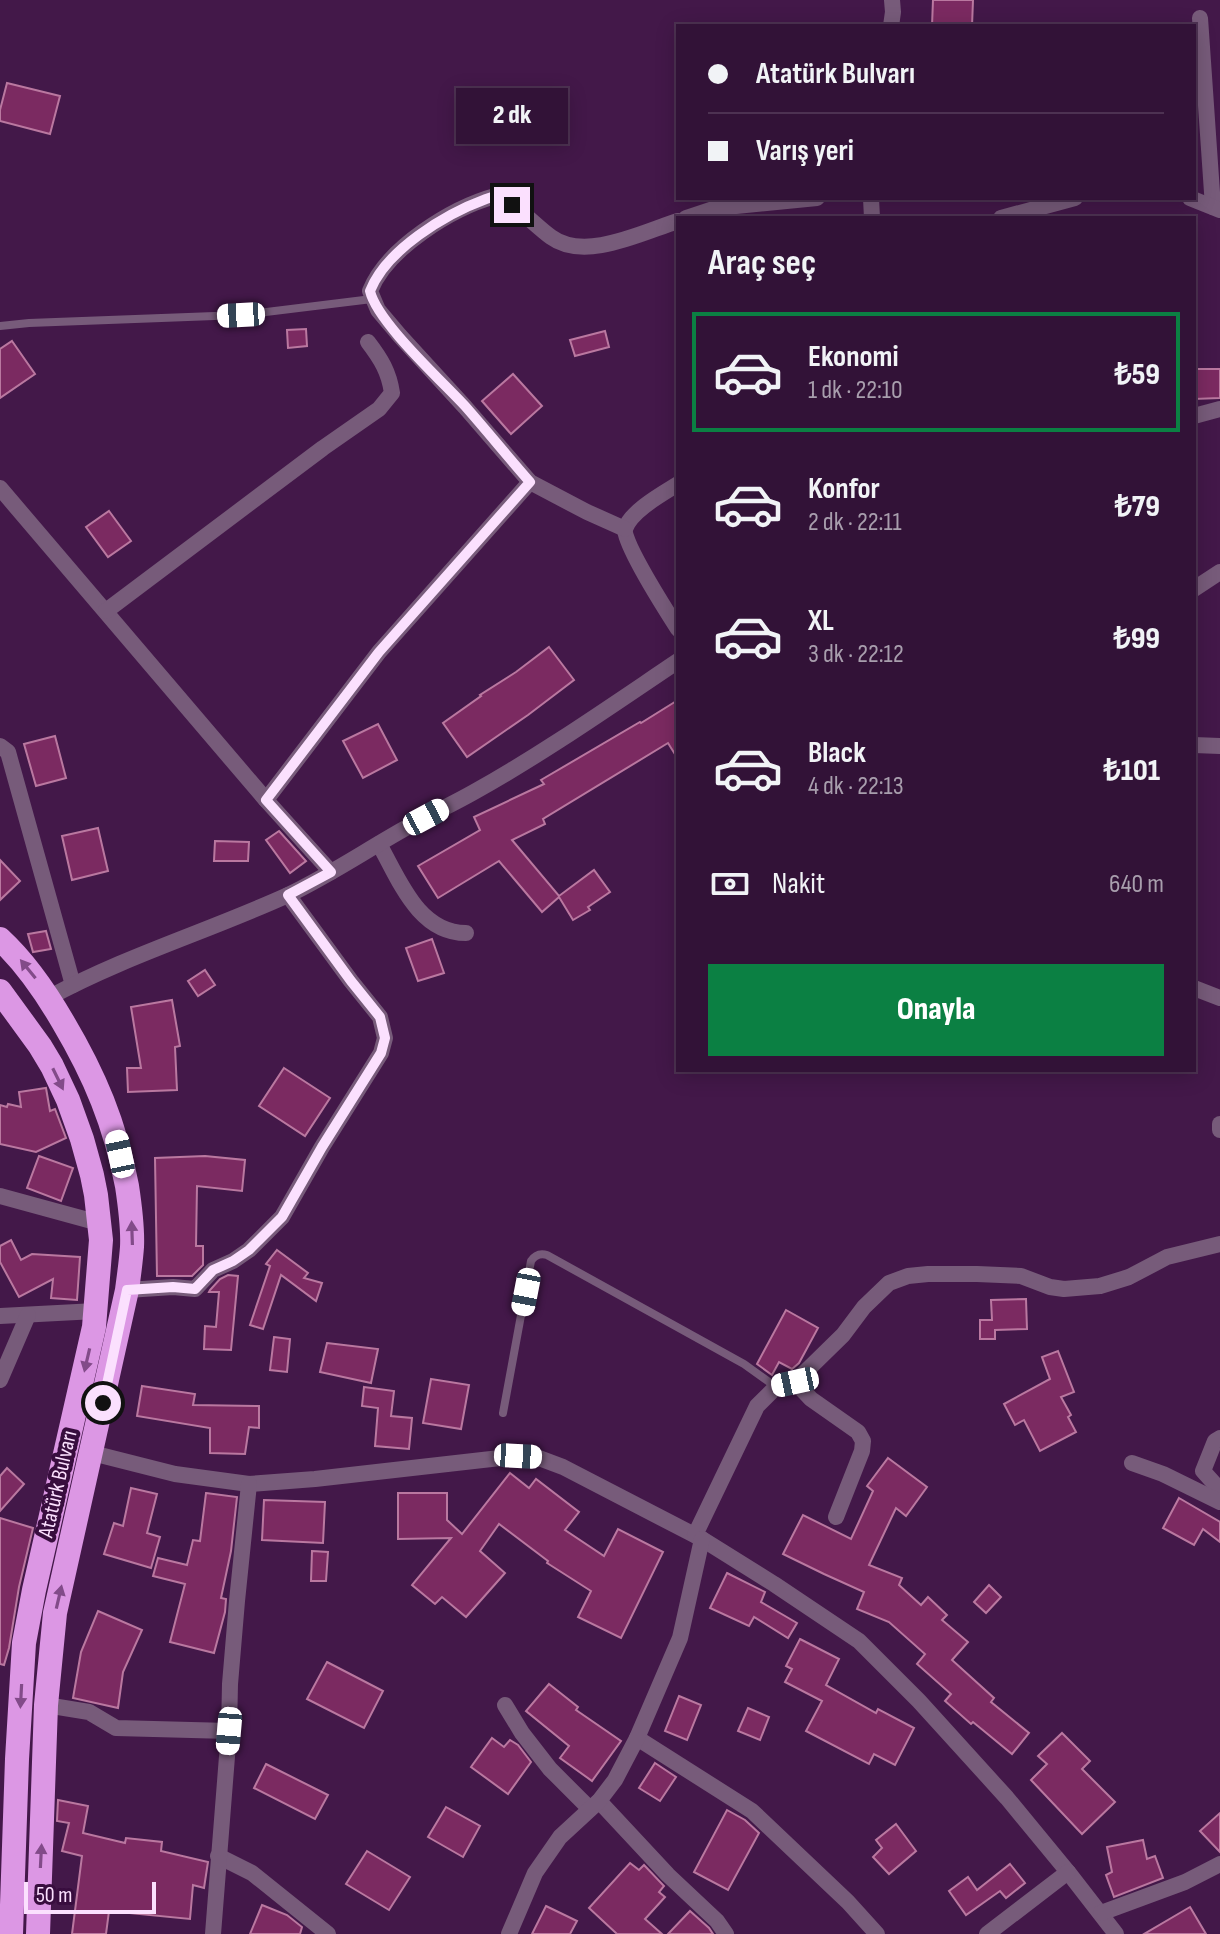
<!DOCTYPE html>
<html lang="tr">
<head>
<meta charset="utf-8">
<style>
	:root { --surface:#321237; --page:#3a1b3f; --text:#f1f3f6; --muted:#a89ead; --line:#4d3252; --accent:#0b8043 }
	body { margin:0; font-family:"Sofia Sans Condensed",sans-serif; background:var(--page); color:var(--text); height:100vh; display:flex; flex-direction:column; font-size:30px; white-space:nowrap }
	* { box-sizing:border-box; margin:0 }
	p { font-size:26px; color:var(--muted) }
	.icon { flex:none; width:44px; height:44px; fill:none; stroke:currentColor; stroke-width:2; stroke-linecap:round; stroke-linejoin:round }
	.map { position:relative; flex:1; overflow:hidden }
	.details { position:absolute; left:676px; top:216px; width:520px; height:856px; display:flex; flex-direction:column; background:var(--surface); border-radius:0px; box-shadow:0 4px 20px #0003,0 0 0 2px var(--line) }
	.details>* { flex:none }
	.guide { position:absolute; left:676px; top:24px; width:520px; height:176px; border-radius:0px; box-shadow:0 4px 20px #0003,0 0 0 2px var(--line); display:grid; align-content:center; height:176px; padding:0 32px; background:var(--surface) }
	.scale { position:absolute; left:24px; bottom:20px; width:132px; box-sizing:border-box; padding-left:8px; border:4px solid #fbe0fe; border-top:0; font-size:22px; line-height:28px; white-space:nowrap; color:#fbe0fe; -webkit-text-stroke:6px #380d3e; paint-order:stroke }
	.end { position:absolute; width:36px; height:36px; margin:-18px; border:10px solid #fbe0fe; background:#111; box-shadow:0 0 0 4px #111 }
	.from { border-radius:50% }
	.bubble { position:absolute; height:56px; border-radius:0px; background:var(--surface); box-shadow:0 4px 20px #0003,0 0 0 2px var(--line); font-size:26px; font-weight:800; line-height:56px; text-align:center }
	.car { position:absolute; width:24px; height:48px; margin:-24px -12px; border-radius:10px; box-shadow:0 0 6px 2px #0007; background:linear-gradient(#fff 24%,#345 0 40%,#fff 0 76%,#345 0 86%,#fff 0) }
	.guide b { display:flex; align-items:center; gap:28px; height:76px; font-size:30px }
	.guide b+b { border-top:2px solid var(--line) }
	.guide i { width:20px; height:20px; background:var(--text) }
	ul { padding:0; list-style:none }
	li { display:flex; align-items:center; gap:24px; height:120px; margin:0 16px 12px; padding:0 16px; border:4px solid transparent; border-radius:0px }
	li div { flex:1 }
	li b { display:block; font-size:30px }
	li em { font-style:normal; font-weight:800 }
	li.active { border-color:var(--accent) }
	li>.icon { width:72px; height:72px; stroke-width:1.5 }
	h2 { padding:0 32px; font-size:36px; line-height:96px }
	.pay { display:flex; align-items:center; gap:20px; height:88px; padding:0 32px; font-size:30px }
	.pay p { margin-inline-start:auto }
	.button { display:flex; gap:16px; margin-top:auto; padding:16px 32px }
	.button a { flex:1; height:92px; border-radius:0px; background:var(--accent); color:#fff; font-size:32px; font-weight:800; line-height:92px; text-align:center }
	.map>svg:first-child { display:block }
</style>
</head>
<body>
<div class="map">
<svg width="1220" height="1934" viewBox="0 0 1220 1934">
	<rect width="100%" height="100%" fill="#431849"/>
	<g fill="#7b2a61" stroke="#ba78a0" stroke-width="2">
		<polygon points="933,0 973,0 972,26 932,26"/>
		<polygon points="7,83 60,96 50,134 0,121 0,110"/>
		<polygon points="306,329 307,346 288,348 287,330"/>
		<polygon points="605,331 609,347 575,356 570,340"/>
		<polygon points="12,341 35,374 0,398 0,349"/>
		<polygon points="1194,369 1220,369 1220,398 1194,399"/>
		<polygon points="513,374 542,406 511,434 482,401"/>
		<polygon points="109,511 131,541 108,557 86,527"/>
		<polygon points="549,647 574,680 528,715 467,757 443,723 481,696 480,695 516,672"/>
		<polygon points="678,700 678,759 668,743 543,819 545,824 512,840 559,896 594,870 610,892 588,907 590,910 573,920 559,897 542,912 499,861 438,898 418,866 480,830 474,817 544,784 541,780 640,722 641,723"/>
		<polygon points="378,724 397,760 363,778 343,741"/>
		<polygon points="55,736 66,778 36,786 24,744"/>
		<polygon points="98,828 108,871 72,880 62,836"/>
		<polygon points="279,831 306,861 290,873 266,840"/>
		<polygon points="215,841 249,842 248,861 214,861"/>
		<polygon points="0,860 20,881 0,900"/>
		<polygon points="46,931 51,949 33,952 28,934"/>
		<polygon points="432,939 444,973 418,981 406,948"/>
		<polygon points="205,970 215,985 198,996 188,981"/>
		<polygon points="172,1000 180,1046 175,1047 177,1090 128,1092 127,1068 141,1068 131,1007"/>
		<polygon points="284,1068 330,1098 305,1136 259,1106"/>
		<polygon points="46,1088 50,1111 55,1109 66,1138 36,1152 0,1144 0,1105 7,1107 8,1104 21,1107 19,1092"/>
		<polygon points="39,1156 73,1168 61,1201 27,1188"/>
		<polygon points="205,1156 245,1160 242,1191 197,1186 196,1246 203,1246 203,1265 192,1276 157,1276 155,1158"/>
		<polygon points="11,1240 21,1260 32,1254 80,1257 77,1300 51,1298 53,1279 19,1297 0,1262 0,1246"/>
		<polygon points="277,1250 308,1273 304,1278 322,1283 316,1301 281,1275 263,1329 250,1325 270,1266 266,1264"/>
		<polygon points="228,1275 238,1276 231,1350 204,1349 205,1326 216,1327 219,1292 209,1292 210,1290 220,1279"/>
		<polygon points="1026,1299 1027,1329 995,1330 995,1339 980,1339 980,1320 992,1320 991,1300"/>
		<polygon points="786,1310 818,1328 799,1363 792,1369 779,1362 772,1375 757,1364"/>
		<polygon points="274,1337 290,1339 287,1372 270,1370"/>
		<polygon points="327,1343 378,1349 371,1383 320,1372"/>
		<polygon points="1058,1351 1074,1392 1061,1397 1071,1415 1068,1417 1076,1432 1040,1451 1024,1420 1015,1425 1004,1404 1050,1379 1042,1357"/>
		<polygon points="431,1379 469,1385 461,1429 423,1423"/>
		<polygon points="142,1386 195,1394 193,1405 259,1406 259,1428 249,1427 245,1454 210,1453 210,1428 137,1416"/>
		<polygon points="364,1387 394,1391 391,1416 412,1418 409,1449 375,1446 378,1408 362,1406"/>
		<polygon points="888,1458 927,1487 906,1516 896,1508 869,1565 902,1578 899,1585 921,1605 928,1597 947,1615 942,1620 968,1642 952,1660 994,1698 991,1702 1029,1733 1012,1754 973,1722 971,1724 945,1701 951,1694 917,1664 925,1654 889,1622 857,1609 864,1592 824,1574 783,1554 803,1515 851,1539 873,1491 867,1486"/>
		<polygon points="7,1468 24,1484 0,1511 0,1476"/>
		<polygon points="510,1473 529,1488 536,1479 579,1512 565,1530 604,1556 618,1529 663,1552 621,1638 578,1617 591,1591 547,1563 548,1561 499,1524 480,1551 505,1573 466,1617 442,1597 435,1604 412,1585 451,1538 398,1539 398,1493 447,1493 447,1520 462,1534"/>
		<polygon points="131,1488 157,1494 147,1533 160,1537 151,1568 104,1554 114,1523 123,1526"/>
		<polygon points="206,1493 237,1497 231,1551 221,1598 226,1599 225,1612 214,1653 170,1642 185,1584 153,1576 158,1558 187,1565 193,1540 200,1541"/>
		<polygon points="1179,1498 1220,1522 1220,1542 1203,1529 1194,1545 1163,1528"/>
		<polygon points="264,1500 325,1502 323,1543 262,1540"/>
		<polygon points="0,1518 33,1528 19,1587 9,1648 4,1665 0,1664"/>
		<polygon points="312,1551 328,1552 326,1581 311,1581"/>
		<polygon points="727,1573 765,1592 761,1602 797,1623 788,1638 754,1617 749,1626 710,1608"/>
		<polygon points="989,1585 1001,1597 986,1613 974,1602"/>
		<polygon points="98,1611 142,1630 123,1672 118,1708 73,1698 81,1652"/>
		<polygon points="800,1639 839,1659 826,1685 876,1713 878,1709 914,1728 895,1765 874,1754 869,1764 806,1731 822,1701 785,1682 792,1669 786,1666"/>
		<polygon points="327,1662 383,1691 364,1728 307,1699"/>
		<polygon points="549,1684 578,1707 576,1710 621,1741 592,1781 560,1758 569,1746 526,1711"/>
		<polygon points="679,1696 701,1705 687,1740 665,1731"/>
		<polygon points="748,1708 769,1717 760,1740 738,1731"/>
		<polygon points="1062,1733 1090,1761 1082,1769 1115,1802 1082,1834 1031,1780 1047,1764 1038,1756"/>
		<polygon points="492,1738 504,1747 510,1740 518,1745 531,1762 508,1794 471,1767"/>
		<polygon points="655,1763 676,1777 660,1801 639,1788"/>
		<polygon points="266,1764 328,1795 315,1819 254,1788"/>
		<polygon points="58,1800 88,1806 83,1833 125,1843 126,1838 162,1842 161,1851 208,1862 204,1888 193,1885 190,1919 109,1911 106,1934 72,1934 82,1856 62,1851 69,1823 57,1821"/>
		<polygon points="446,1807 480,1826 463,1857 428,1837"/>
		<polygon points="727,1810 745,1820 759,1833 728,1890 694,1872"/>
		<polygon points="1220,1813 1220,1852 1200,1831"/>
		<polygon points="896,1824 916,1851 889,1874 873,1857 882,1848 876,1840"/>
		<polygon points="1143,1840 1147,1859 1155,1856 1163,1878 1114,1897 1106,1875 1112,1872 1107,1847"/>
		<polygon points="367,1851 410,1877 389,1910 346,1884"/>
		<polygon points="630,1863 639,1870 644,1865 664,1886 659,1892 665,1897 645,1919 662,1934 617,1934 589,1908"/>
		<polygon points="1010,1864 1025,1883 1006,1898 1000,1891 966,1915 949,1891 968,1877 977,1890"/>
		<polygon points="262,1905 287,1915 302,1927 300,1934 250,1934"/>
		<polygon points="546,1906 577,1921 570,1934 532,1934"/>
		<polygon points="1190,1907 1206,1934 1144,1934"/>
		<polygon points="690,1911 709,1928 713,1934 668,1934"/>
	</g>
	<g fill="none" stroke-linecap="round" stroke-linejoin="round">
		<g stroke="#775b7a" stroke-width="8">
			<polyline points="0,326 29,323 241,315 372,299"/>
			<path d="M503,1413l28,-152c4,-6 9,-8 16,-6l197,109 32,23"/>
		</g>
		<g stroke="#775b7a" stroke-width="16">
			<polyline points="1200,18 1213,207"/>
			<polyline points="891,26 893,12 892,0"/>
			<polyline points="871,198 872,218"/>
			<polyline points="1190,198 1220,210"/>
			<polyline points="686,218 716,208 817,198"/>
			<polyline points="1001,218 1075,198"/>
			<polyline points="1194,416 1220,409"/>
			<path d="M678,484c-16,10 -47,27 -53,45 -4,11 44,86 53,100"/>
			<polyline points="0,488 266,800 331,872"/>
			<path d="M625,529l-38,-17 -57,-30 -65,-75 -65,-71 -22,-26 -8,-19c17,-43 82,-83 125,-95 22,8 38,28 56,41 34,25 92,-5 127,-16"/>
			<polyline points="1194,589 1220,572"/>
			<path d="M106,611l217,-163 56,-39 13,-16c-3,-21 -11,-34 -24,-51"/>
			<polyline points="1194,745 1220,746"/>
			<polyline points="0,746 8,752 73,985"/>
			<polyline points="266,800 379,652 530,482"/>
			<path d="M379,844c20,35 39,89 87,89"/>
			<polyline points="1194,988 1220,998"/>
			<path d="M48,998c77,-42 161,-67 240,-103 40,-19 77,-44 116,-66 23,-13 47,-24 70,-37 70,-39 137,-86 204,-131"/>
			<polyline points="1220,1124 1220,1130"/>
			<polyline points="0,1196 99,1223"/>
			<polyline points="127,1290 173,1287 195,1289 213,1270 233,1261 249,1250 282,1217 322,1147 381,1053 385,1038 380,1017 351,981 288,895"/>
			<polyline points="0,1316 96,1311"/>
			<polyline points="0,1380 28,1315"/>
			<polyline points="795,1382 811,1399 858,1432 863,1441 862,1451 836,1517"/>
			<polyline points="1220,1438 1215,1441 1203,1471 1220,1490"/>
			<polyline points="92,1453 175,1474 249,1484 315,1479 518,1456 539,1458 563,1467 702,1539 774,1584 859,1641 919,1701 1007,1798 1068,1872 1116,1934"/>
			<polyline points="1132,1463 1163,1474 1220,1502"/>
			<polyline points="695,1535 757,1406 776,1387 795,1382 843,1335 864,1307 889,1283 908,1276 928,1274 977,1274 1021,1276 1050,1287 1064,1289 1100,1286 1129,1277 1167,1257 1220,1244"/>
			<polyline points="46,1705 89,1712 116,1728 229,1731"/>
			<polyline points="505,1705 522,1733 550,1769 590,1809"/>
			<polyline points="637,1738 752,1811 848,1902 877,1934"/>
			<polyline points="599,1801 668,1875 717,1921 726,1934"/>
			<polyline points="218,1856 252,1873 328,1934"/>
			<polyline points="1101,1913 1185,1882 1220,1864"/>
			<polyline points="213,1934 229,1731 230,1684 237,1601 249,1484"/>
			<polyline points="509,1934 535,1873 560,1837 599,1801 615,1780 637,1738 680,1638 702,1539"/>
			<polyline points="987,1934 1068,1872"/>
		</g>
		<g stroke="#dc97e4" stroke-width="24">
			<path d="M0,939c26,24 45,52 63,83 32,54 52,102 64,164 3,20 6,41 5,61 -1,14 -3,28 -5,43l-72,323 -9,92 -8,229"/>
			<polyline points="0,991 40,1046 52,1066 68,1100 82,1139 92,1175 96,1195 101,1240 94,1327 34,1590 24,1643 17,1759 11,1934"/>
		</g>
	</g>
	<defs><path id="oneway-solid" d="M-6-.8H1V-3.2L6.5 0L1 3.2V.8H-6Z" transform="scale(2)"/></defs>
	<g fill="#824b89">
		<use href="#oneway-solid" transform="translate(28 969) rotate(-129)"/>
		<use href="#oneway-solid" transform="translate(58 1079) rotate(64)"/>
		<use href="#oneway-solid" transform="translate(132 1233) rotate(-92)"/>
		<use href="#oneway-solid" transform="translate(87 1360) rotate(103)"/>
		<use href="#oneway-solid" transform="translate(59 1597) rotate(-77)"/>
		<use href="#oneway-solid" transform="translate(21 1696) rotate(93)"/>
		<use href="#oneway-solid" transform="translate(41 1856) rotate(-87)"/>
	</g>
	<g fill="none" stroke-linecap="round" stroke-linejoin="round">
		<path stroke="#fbe0fe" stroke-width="10" d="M103,1403l24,-113 46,-3 22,2 18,-19 20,-9 16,-11 33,-33 40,-70 59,-94 4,-15 -5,-21 -29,-36 -63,-86 43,-23 -65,-72 113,-148 151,-170c-22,-25 -43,-51 -65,-76 -23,-25 -88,-84 -95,-115 16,-41 75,-77 116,-92l9,-3 17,9"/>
	</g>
	<g text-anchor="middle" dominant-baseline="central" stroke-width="8" stroke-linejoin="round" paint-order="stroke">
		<g font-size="22" fill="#fbe0fe" stroke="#380d3e">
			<text transform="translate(58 1484) rotate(-77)">Atatürk Bulvarı</text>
		</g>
	</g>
</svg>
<div class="scale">50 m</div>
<i class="end from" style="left:103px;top:1403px"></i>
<i class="end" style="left:512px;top:205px"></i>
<div class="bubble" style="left:456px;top:88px;width:112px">2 dk</div>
<i class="car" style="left:241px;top:315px;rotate:267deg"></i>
<i class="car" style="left:426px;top:817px;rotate:62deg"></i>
<i class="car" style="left:120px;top:1154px;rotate:348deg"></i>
<i class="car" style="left:526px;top:1292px;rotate:191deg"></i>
<i class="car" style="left:795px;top:1382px;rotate:258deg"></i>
<i class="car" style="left:518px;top:1456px;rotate:93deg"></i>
<i class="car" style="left:229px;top:1731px;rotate:185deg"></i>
<div class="guide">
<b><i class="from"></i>Atatürk Bulvarı</b>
<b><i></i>Varış yeri</b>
</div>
<section class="details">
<h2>Araç seç</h2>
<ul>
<li class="active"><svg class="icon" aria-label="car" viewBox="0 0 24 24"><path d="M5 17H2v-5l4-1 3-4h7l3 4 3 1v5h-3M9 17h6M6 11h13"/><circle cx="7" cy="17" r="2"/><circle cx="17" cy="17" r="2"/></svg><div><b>Ekonomi</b><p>1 dk · 22:10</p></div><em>₺59</em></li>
<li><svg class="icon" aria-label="car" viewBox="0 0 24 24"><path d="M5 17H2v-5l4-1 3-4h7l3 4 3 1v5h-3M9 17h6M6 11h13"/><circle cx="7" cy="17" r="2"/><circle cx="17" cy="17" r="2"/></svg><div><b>Konfor</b><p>2 dk · 22:11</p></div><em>₺79</em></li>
<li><svg class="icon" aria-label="car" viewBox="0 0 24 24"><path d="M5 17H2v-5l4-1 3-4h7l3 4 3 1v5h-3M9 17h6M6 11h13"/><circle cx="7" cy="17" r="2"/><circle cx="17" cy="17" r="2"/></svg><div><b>XL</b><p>3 dk · 22:12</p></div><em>₺99</em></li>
<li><svg class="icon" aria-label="car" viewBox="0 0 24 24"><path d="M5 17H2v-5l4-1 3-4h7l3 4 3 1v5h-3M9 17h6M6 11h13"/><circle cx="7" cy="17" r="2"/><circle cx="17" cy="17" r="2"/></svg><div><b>Black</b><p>4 dk · 22:13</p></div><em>₺101</em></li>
</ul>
<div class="pay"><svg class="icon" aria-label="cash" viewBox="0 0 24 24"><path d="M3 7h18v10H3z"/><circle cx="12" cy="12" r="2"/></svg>Nakit<p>640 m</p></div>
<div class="button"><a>Onayla</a></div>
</section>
</div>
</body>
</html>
